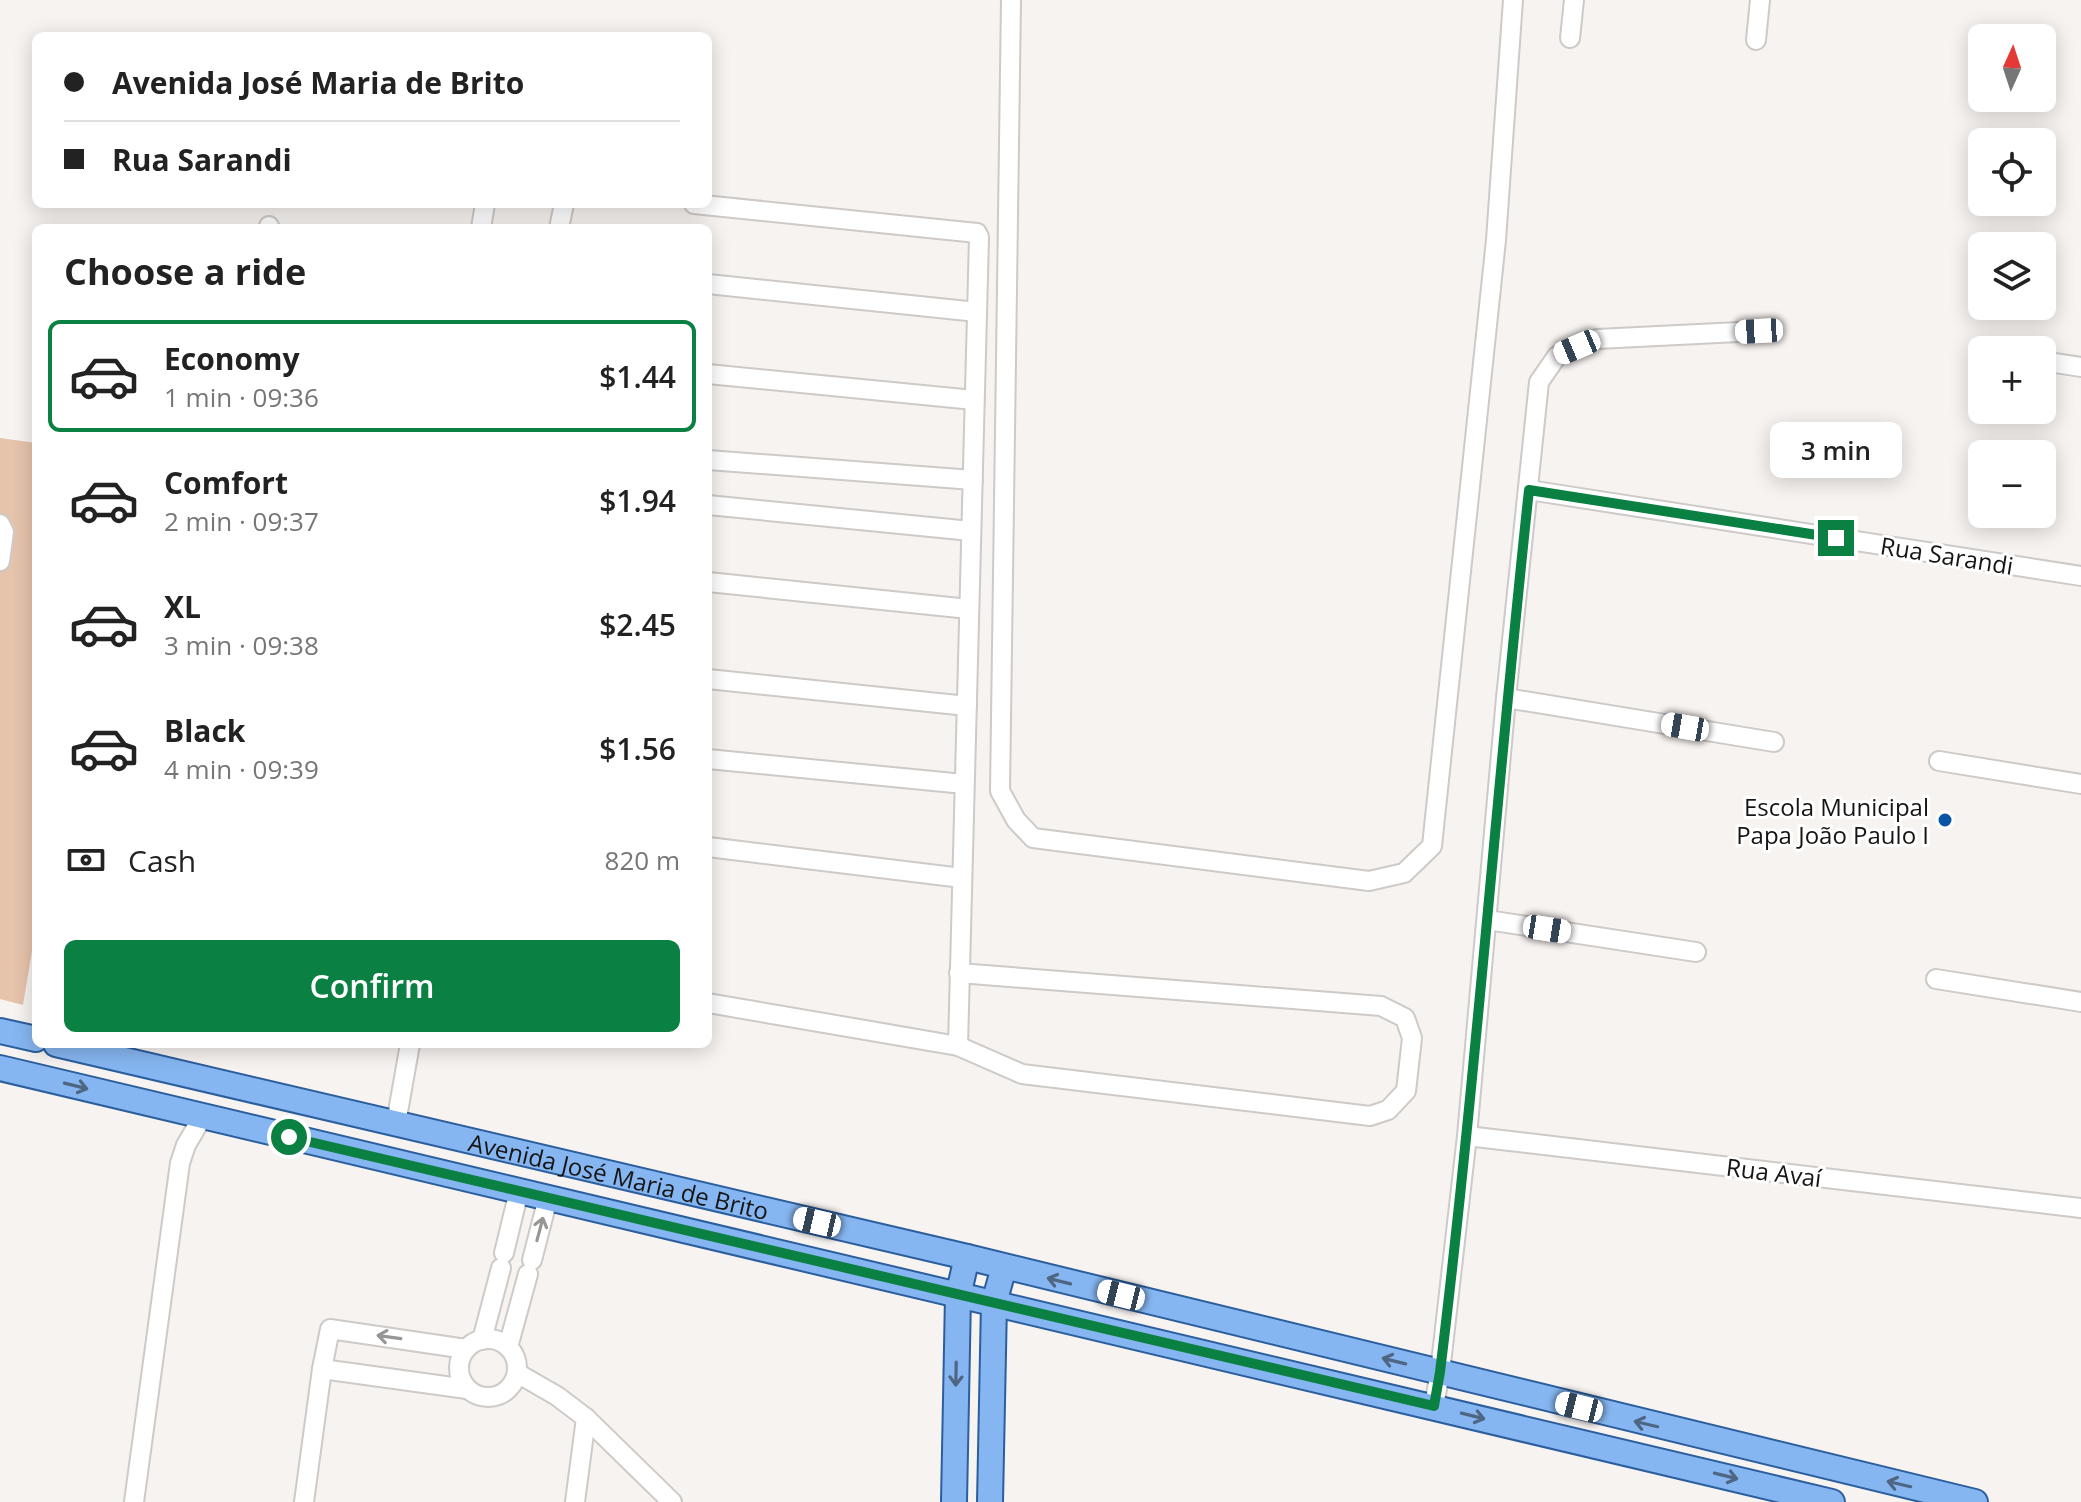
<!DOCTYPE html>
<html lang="en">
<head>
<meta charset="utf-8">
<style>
	:root { --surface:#fff; --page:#f2f2f2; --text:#222; --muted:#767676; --line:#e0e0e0; --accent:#0b8043 }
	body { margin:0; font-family:"Open Sans",sans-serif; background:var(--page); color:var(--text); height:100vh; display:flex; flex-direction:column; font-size:30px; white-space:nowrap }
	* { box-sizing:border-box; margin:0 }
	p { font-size:26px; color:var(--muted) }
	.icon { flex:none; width:44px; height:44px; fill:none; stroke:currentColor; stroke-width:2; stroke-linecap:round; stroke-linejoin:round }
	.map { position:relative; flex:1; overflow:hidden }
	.panel { position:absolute; left:32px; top:224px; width:680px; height:824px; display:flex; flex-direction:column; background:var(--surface); border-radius:12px; box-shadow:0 4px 20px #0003 }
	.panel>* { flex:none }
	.banner { position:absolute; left:32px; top:32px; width:680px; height:176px; border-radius:12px; box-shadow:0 4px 20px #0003; display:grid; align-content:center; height:176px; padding:0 32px; background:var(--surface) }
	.needle { width:52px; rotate:3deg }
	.fabs { position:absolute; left:1968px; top:24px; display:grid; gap:16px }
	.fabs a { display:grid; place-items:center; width:88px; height:88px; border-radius:12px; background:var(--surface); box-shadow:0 4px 20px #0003; font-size:40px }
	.end { position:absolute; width:36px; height:36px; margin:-18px; border:10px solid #0b8043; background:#fff; box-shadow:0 0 0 4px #fff }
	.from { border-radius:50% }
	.bubble { position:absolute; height:56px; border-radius:12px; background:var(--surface); box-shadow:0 4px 20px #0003; font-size:26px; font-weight:600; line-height:56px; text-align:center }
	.car { position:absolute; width:24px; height:48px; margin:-24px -12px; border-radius:10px; box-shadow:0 0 6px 2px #0007; background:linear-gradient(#fff 24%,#345 0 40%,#fff 0 76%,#345 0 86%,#fff 0) }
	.banner b { display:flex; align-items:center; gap:28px; height:76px; font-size:30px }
	.banner b+b { border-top:2px solid var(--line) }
	.banner i { width:20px; height:20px; background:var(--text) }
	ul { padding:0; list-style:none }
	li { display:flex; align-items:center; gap:24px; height:112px; margin:0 16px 12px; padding:0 16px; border:4px solid transparent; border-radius:12px }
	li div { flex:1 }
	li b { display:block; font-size:30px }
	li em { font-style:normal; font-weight:600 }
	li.current { border-color:var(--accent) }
	li>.icon { width:72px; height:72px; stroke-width:1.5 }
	h2 { padding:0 32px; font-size:36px; line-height:96px }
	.pay { display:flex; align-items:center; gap:20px; height:88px; padding:0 32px; font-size:30px }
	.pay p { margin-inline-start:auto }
	.primary-button { display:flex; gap:16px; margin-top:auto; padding:16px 32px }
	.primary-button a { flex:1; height:92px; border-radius:12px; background:var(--accent); color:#fff; font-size:32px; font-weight:600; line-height:92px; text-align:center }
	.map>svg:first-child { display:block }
</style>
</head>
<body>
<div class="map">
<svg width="2081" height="1502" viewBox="0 0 2081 1502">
	<rect width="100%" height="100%" fill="#f7f3f1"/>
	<polygon fill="#e6c3ab" points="0,438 36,443 36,927 23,1005 0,999"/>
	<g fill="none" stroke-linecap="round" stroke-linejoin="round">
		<defs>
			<g id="minor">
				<polyline points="1011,0 1000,791 1016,820 1033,838 1369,881 1404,873 1432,846 1496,240 1513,0"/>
				<polyline points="1570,38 1574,0"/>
				<polyline points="1756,40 1760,0"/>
				<polyline points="694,204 977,233 979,237 958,1046"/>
				<polyline points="269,226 269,228"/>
				<polyline points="481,228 485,204"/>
				<polyline points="559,228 564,204"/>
				<polyline points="708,284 977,312"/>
				<polyline points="2042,361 2081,367"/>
				<polyline points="708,374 974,400"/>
				<polyline points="708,460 973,480"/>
				<polyline points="1529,490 2081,576"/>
				<polyline points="708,505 971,531"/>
				<polyline points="0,524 4,532 0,561"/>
				<polyline points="708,582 969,609"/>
				<polyline points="708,679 967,706"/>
				<polyline points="1506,698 1774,742"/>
				<polyline points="708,759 964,784"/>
				<polyline points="1939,761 2081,784"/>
				<polyline points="708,847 962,878"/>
				<polyline points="1487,920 1696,952"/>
				<polyline points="1936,979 2081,1002"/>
				<polyline points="708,1003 958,1046 1022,1074 1370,1116 1388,1110 1406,1091 1412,1038 1405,1018 1381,1006 959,973"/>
				<polyline points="396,1123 410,1044"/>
				<polyline points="1467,1136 2081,1208"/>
				<polyline points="504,1253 519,1191"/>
				<polyline points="532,1260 548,1198"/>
				<circle cx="488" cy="1368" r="29"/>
				<polyline points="482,1340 501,1268"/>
				<polyline points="508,1347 528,1274"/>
				<polyline points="322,1369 467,1389"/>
				<polyline points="517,1373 557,1396 586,1418 672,1502"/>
				<polyline points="1434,1406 1440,1372 1467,1136 1506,698 1539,382 1557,356 1597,339 1759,331"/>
				<polyline points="134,1502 180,1163 186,1145 203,1116"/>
				<polyline points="304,1502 322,1369 330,1329 466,1349"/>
				<polyline points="575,1502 586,1418"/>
			</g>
			<g id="major">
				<polyline points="0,1031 36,1039"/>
				<path id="s1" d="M56,1044l911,213 1008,245"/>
				<polyline points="0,1068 1832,1502"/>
				<polyline points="954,1502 958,1296 967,1257"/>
				<polyline points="990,1502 994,1303 1004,1267"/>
			</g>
		</defs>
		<use href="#minor" stroke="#cdcac7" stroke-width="22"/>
		<use href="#major" stroke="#2b5e9d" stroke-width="28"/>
		<use href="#minor" stroke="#fff" stroke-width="18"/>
		<use href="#major" stroke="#86b6f1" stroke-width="24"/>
	</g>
	<defs><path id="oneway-shaft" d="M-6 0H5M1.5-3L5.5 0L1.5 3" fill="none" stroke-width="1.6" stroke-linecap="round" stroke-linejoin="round" transform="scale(2)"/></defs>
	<g stroke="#4e6682">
		<use href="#oneway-shaft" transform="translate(76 1086) rotate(14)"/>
		<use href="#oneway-shaft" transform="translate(1059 1281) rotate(-166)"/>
		<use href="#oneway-shaft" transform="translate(1394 1361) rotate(-166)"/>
		<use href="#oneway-shaft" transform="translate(956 1374) rotate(91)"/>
		<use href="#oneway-shaft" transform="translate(1473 1416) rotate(14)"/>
		<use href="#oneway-shaft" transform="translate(1646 1424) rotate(-167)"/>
		<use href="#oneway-shaft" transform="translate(1726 1476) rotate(14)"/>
		<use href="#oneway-shaft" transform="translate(1899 1484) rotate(-167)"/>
	</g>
	<g stroke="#969695">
		<use href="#oneway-shaft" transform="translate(540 1229) rotate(-75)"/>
		<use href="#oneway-shaft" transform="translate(389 1337) rotate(-172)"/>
	</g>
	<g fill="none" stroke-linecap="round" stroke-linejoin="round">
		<path stroke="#0b8043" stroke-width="10" d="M289,1137l1145,269 6,-34c36,-293 57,-588 89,-882l307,48"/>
	</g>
	<circle fill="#0954a3" stroke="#fff" stroke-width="3" cx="1945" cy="820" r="8"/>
	<g text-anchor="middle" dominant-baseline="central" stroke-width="6" stroke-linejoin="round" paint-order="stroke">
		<g font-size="24" fill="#161514" stroke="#fff">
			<text transform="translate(1947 555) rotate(9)">Rua Sarandi</text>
			<text transform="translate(1774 1172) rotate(7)">Rua Avaí</text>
			<text stroke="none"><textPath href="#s1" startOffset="578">Avenida José Maria de Brito</textPath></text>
		</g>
		<g font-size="24" fill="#161514" stroke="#fff" text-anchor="end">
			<text x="1929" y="806">Escola Municipal<tspan x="1929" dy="28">Papa João Paulo I</tspan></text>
		</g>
	</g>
</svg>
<div class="fabs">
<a><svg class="needle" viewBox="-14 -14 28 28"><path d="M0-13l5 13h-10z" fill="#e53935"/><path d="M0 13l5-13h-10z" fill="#767676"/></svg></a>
<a><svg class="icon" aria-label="locate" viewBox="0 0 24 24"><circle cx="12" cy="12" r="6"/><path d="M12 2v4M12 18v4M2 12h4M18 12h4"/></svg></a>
<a><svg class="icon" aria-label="layers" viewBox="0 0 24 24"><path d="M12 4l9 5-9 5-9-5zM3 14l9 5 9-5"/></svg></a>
<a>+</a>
<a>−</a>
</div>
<i class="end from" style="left:289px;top:1137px"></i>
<i class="end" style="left:1836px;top:538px"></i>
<div class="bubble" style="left:1770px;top:422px;width:132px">3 min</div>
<i class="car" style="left:1759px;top:331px;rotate:267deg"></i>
<i class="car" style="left:1577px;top:347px;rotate:247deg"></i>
<i class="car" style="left:1685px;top:727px;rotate:280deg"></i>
<i class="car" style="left:1547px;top:929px;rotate:99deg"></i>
<i class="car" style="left:817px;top:1222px;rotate:283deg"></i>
<i class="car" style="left:1121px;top:1295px;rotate:284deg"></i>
<i class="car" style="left:1579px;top:1407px;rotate:284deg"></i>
<div class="banner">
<b><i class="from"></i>Avenida José Maria de Brito</b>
<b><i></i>Rua Sarandi</b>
</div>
<section class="panel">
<h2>Choose a ride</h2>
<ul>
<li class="current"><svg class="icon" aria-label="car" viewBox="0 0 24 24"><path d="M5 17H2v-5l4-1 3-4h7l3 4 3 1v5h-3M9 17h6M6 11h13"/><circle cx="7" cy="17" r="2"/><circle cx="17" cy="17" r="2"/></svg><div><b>Economy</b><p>1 min · 09:36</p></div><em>$1.44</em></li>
<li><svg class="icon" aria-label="car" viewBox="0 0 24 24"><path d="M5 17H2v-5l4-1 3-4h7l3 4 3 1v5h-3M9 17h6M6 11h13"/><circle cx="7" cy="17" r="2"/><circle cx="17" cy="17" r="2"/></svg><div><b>Comfort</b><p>2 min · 09:37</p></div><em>$1.94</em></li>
<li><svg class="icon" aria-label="car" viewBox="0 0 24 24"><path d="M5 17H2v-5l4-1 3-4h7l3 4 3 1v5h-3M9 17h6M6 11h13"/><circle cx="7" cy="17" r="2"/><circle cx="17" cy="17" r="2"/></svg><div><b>XL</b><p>3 min · 09:38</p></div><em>$2.45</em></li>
<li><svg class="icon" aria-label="car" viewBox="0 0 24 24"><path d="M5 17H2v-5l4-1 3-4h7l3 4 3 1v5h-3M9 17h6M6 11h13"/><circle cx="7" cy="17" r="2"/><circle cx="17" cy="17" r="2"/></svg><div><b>Black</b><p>4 min · 09:39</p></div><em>$1.56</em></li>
</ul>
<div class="pay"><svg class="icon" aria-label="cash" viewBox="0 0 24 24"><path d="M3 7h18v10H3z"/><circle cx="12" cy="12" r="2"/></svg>Cash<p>820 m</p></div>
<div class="primary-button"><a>Confirm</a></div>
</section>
</div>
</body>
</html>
